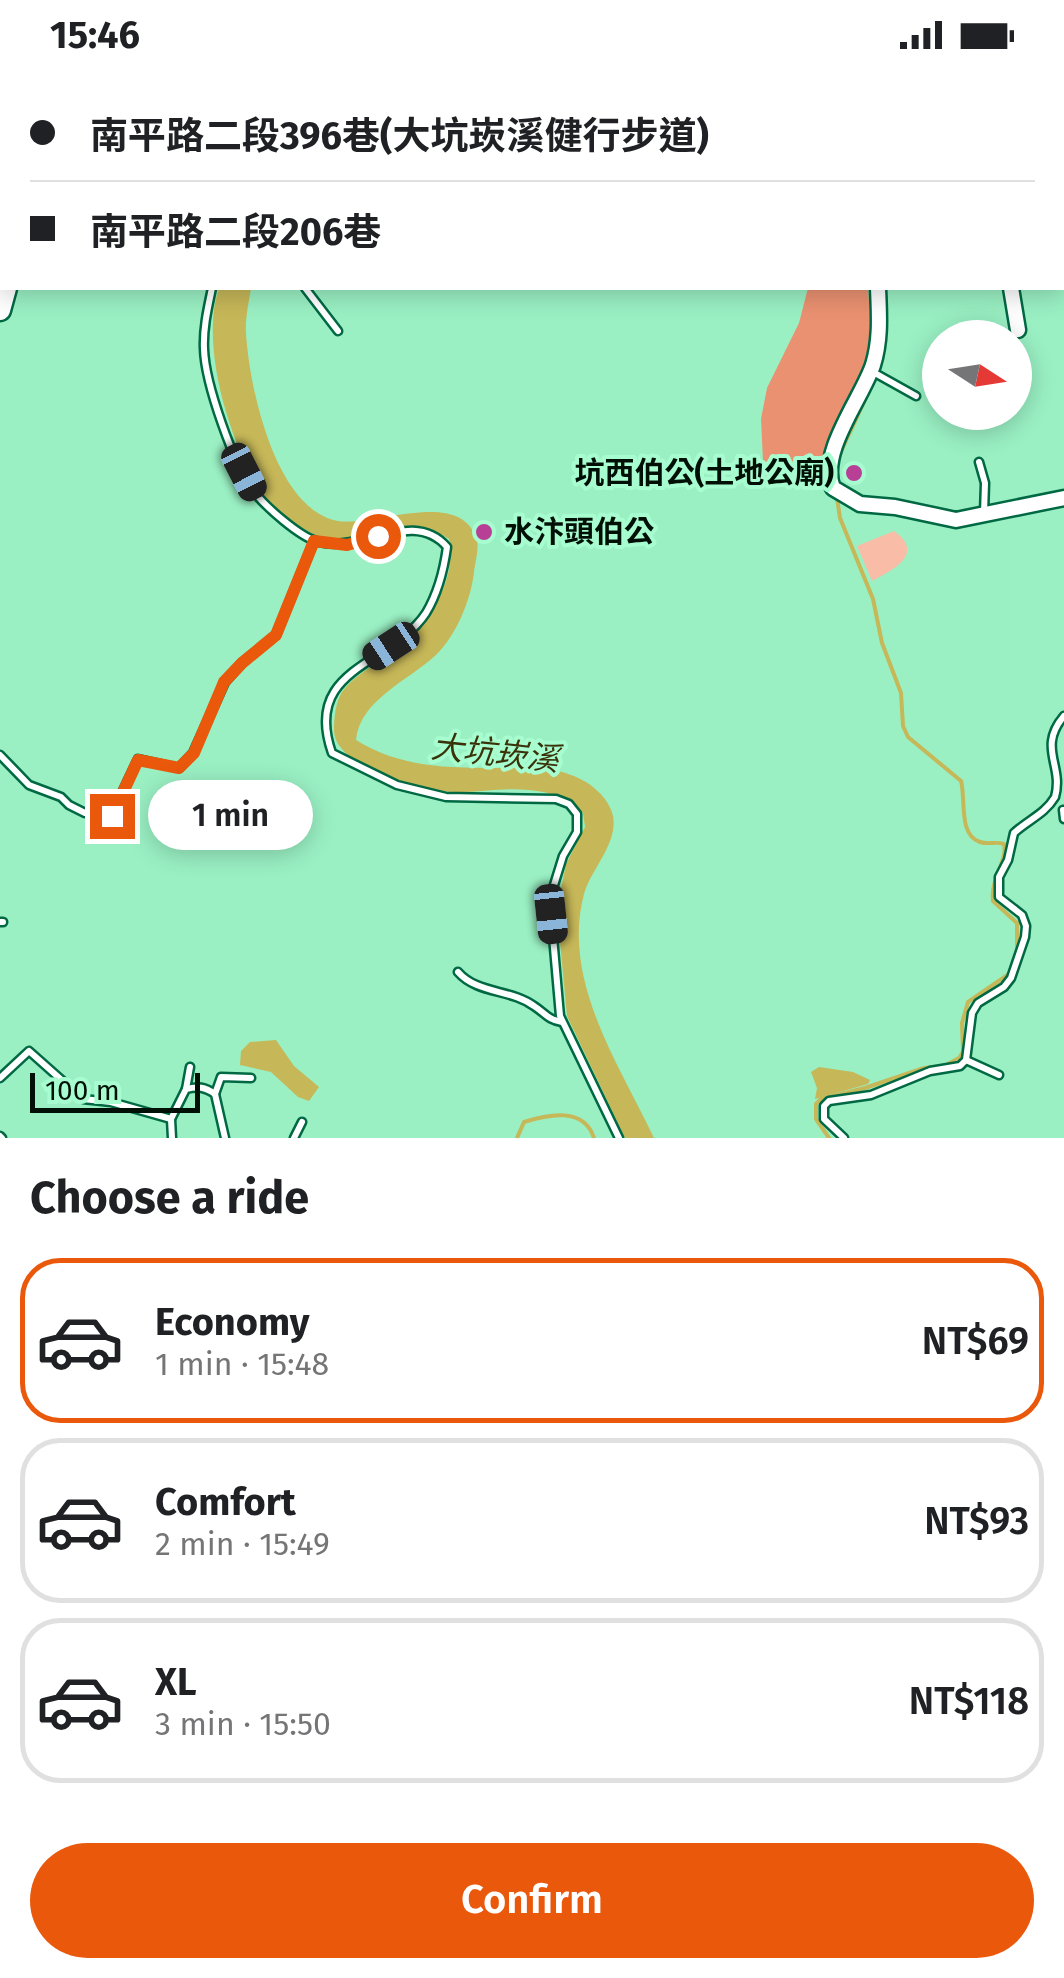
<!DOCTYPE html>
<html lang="en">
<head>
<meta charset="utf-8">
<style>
	:root { --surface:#fff; --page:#f2f2f2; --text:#202124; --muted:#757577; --line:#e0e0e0; --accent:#ea580c }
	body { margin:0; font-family:"Fira Sans","Noto Sans TC",sans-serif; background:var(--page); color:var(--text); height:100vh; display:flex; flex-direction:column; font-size:38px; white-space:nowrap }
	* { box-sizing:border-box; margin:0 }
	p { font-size:32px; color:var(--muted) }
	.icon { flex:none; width:55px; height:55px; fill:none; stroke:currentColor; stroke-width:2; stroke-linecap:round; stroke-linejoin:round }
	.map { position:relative; height:1068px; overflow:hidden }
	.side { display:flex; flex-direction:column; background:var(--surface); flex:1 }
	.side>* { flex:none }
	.hud { position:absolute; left:0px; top:0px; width:1065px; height:220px; box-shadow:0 5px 25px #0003; display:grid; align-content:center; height:220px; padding:0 30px; background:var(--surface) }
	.needle { width:65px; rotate:102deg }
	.tools { position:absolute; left:922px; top:250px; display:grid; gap:20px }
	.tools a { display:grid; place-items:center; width:110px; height:110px; border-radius:50%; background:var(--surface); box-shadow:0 5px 25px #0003; font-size:50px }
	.scale { position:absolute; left:30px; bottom:25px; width:170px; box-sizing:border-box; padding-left:10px; border:5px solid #001006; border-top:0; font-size:28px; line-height:35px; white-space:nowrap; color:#001006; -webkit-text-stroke:8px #a7fdd0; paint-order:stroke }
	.end { position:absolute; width:45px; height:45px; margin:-22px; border:12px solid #ea580c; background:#fff; box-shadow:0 0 0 5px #fff }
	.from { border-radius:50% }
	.bubble { position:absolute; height:70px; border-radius:35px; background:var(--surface); box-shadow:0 5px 25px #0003; font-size:32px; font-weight:600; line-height:70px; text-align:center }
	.car { position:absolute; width:30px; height:60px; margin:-30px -15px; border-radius:12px; box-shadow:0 0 8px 2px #0007; background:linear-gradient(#222 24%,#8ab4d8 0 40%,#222 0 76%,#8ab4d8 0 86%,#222 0) }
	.hud b { display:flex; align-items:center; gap:35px; height:95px; font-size:38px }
	.hud b+b { border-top:2px solid var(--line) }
	.hud i { width:25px; height:25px; background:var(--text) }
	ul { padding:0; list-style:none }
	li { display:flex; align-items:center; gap:30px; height:165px; margin:0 20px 15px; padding:0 10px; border:5px solid var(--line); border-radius:40px }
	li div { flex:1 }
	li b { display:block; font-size:38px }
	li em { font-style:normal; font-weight:600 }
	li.on { border-color:var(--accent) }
	li>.icon { width:90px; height:90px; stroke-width:1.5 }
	h2 { padding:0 30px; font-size:45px; line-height:120px }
	.primary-button { display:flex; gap:20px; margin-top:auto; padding:20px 30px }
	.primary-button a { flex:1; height:115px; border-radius:60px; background:var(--accent); color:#fff; font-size:40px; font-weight:600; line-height:115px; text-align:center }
	.status { display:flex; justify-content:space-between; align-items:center; height:70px; padding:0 50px; background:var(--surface); direction:ltr }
	.status svg { height:28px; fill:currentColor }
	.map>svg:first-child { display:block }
</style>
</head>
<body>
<div class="status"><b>15:46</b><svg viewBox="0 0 49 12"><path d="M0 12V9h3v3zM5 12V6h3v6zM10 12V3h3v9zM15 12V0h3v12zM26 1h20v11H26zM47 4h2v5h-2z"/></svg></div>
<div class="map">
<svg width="1064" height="1068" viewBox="0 0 1064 1068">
	<rect width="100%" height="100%" fill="#9af0c3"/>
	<g fill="#f8bca7">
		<polygon points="556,0 793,0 795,2 557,2"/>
		<path d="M894,461c32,23 -1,39 -22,50l-15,-35z"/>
	</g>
	<path fill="#ea9171" d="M808,218h60c2,26 4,53 -4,79 -12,39 -36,71 -44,112l-56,4 -3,-64 6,-31 32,-65z"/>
	<g fill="#c6b758">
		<path d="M219,218h32c-2,14 -6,30 -5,45 3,53 29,177 92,188 36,6 125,-35 139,20 2,8 -2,22 -3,31 -3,27 -17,62 -37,82 -27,26 -77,45 -81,86 43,27 90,28 140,28 25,-1 51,-2 75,7 18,6 38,22 42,41 5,28 -22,53 -29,78 -23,86 35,170 70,244h-29l-58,-122 -10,-106 9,-46 19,-37 -2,-14c-15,-15 -32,-21 -54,-23 -25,-3 -51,3 -76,2 -31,-2 -121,-25 -119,-63 0,-12 2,-28 8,-37 12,-17 31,-25 47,-38 35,-26 69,-69 60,-115 -44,-30 -83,12 -126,-1 -22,-7 -54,-32 -66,-52 -29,-51 -57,-142 -38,-198z"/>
		<polygon points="276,970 294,996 319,1017 309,1031 298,1027 271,1002 240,995 241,981 250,972"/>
		<polygon points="819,997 853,1002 870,1010 868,1014 815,1029 817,1018 811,1002"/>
	</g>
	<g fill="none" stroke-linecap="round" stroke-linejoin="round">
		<g stroke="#c6b758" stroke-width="4">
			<polyline points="919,0 921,2"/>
			<polyline points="0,53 2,53"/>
			<polyline points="838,388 876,306"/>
			<path d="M517,1068l7,-16c25,-8 60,-15 70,16"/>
			<path d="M829,1068l-13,-19v-15l5,-5 44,-11 59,-20 20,-2 15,-8 4,-6 -1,-29 6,-21 41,-28 8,-25v-26l-24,-22c-3,-22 15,-41 11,-57 -9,-3 -15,1 -24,-2 -22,-7 -14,-43 -19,-61l-53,-44 -5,-11 -2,-33 -19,-50 -9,-44 -33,-81 -3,-20"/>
		</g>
		<defs>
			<g id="lane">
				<polyline points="966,2 979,0"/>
				<polyline points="0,127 2,127"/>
				<path d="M212,218c-4,19 -9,40 -8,61 1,34 30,118 51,144 11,14 44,43 61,48 43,14 97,-34 131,6 -3,22 -9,46 -21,66 -35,53 -124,54 -94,140l65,32 49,12 110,2 13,5 8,10v18l-14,24 -9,29 -3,29 9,102 59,122"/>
				<polyline points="305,218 338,261"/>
				<polyline points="873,302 916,326"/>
				<polyline points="979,392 985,413 984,443"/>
				<polyline points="0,685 29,715 61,727 69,735 85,743 111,746 138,689 179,698 193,683 225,612 242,593 276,565 314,471"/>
				<polyline points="1063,740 1064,749"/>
				<polyline points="0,852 3,852"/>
				<path d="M458,902c19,22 53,17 76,34 11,7 14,14 28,16"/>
				<polyline points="966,990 999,1005"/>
				<polyline points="0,1008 29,981 83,1029 111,1032 171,1049"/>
				<polyline points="186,1019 190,997"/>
				<polyline points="215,1024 221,1007 251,1008"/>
				<polyline points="0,1066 2,1068"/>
				<path d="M172,1068l-1,-19 15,-30c12,-3 19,-2 29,5l10,44"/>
				<polyline points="294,1068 302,1052"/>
				<path d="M844,1068l-20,-19v-13l5,-5 42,-6 59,-24 30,-5 6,-6 6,-47 6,-10 26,-16 7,-9 14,-41 1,-11 -4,-11 -23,-18v-20l9,-17 6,-27c14,-13 31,-19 41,-36 9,-32 -18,-49 9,-81"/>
			</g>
			<g id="street">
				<polyline points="808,0 809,2"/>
				<polyline points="0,75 2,76"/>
				<path d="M878,218c1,26 3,51 -5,77 -11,33 -55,88 -40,123l27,16 35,3 61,13 108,-22"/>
				<polyline points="1011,218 1018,260"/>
			</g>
			<g id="secondary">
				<polyline points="110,2 111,0"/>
				<polyline points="0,240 6,218"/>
			</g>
		</defs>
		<use href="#lane" stroke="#006944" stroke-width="11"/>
		<use href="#street" stroke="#006944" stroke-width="19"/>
		<use href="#secondary" stroke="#006944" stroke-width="25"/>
		<use href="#lane" stroke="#fff" stroke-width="6"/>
		<use href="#street" stroke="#fff" stroke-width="14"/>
		<use href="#secondary" stroke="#fff" stroke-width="20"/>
	</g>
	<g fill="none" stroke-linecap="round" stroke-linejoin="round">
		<polyline stroke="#ea580c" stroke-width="12" points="112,746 138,690 179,698 194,683 224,612 242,593 276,565 314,471 347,475 378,466"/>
	</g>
	<g fill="#b74096" stroke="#a7fdd0" stroke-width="4">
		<circle cx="854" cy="403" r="10"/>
		<circle cx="484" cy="462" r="10"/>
	</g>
	<g text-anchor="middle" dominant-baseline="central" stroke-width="8" stroke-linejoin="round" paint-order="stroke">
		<g font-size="30" font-weight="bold" fill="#001006" stroke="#a7fdd0" text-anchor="end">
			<text x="834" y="403">坑西伯公(土地公廟)</text>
			<text x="504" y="462" text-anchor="start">水汴頭伯公</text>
		</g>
		<g font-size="32" font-style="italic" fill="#3a3309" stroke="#a7fdd0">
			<text transform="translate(495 683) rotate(6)">大坑崁溪</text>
		</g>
	</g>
</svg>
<div class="tools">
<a><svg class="needle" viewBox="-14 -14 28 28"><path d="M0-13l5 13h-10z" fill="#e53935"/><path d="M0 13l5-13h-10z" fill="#757577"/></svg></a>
</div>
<div class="scale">100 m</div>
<i class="end from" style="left:378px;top:466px"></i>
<i class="end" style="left:112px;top:746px"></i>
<div class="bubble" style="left:148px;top:710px;width:165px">1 min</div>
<i class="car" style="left:244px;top:402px;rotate:153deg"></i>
<i class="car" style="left:391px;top:576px;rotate:237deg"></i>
<i class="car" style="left:551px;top:844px;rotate:174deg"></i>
<div class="hud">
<b><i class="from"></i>南平路二段396巷(大坑崁溪健行步道)</b>
<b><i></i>南平路二段206巷</b>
</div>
</div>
<section class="side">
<h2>Choose a ride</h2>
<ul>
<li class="on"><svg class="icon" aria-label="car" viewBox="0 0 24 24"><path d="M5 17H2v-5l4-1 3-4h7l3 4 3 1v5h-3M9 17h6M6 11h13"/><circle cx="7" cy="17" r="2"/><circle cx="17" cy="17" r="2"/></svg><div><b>Economy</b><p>1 min · 15:48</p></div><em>NT$69</em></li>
<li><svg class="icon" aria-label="car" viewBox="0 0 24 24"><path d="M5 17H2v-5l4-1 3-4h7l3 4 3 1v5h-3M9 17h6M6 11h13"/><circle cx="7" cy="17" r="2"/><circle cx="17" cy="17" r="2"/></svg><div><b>Comfort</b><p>2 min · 15:49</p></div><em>NT$93</em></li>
<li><svg class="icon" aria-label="car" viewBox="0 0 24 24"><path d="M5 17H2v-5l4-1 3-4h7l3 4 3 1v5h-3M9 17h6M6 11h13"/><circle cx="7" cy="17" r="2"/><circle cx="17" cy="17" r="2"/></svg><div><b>XL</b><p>3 min · 15:50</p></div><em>NT$118</em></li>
</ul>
<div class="primary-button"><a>Confirm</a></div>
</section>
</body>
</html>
